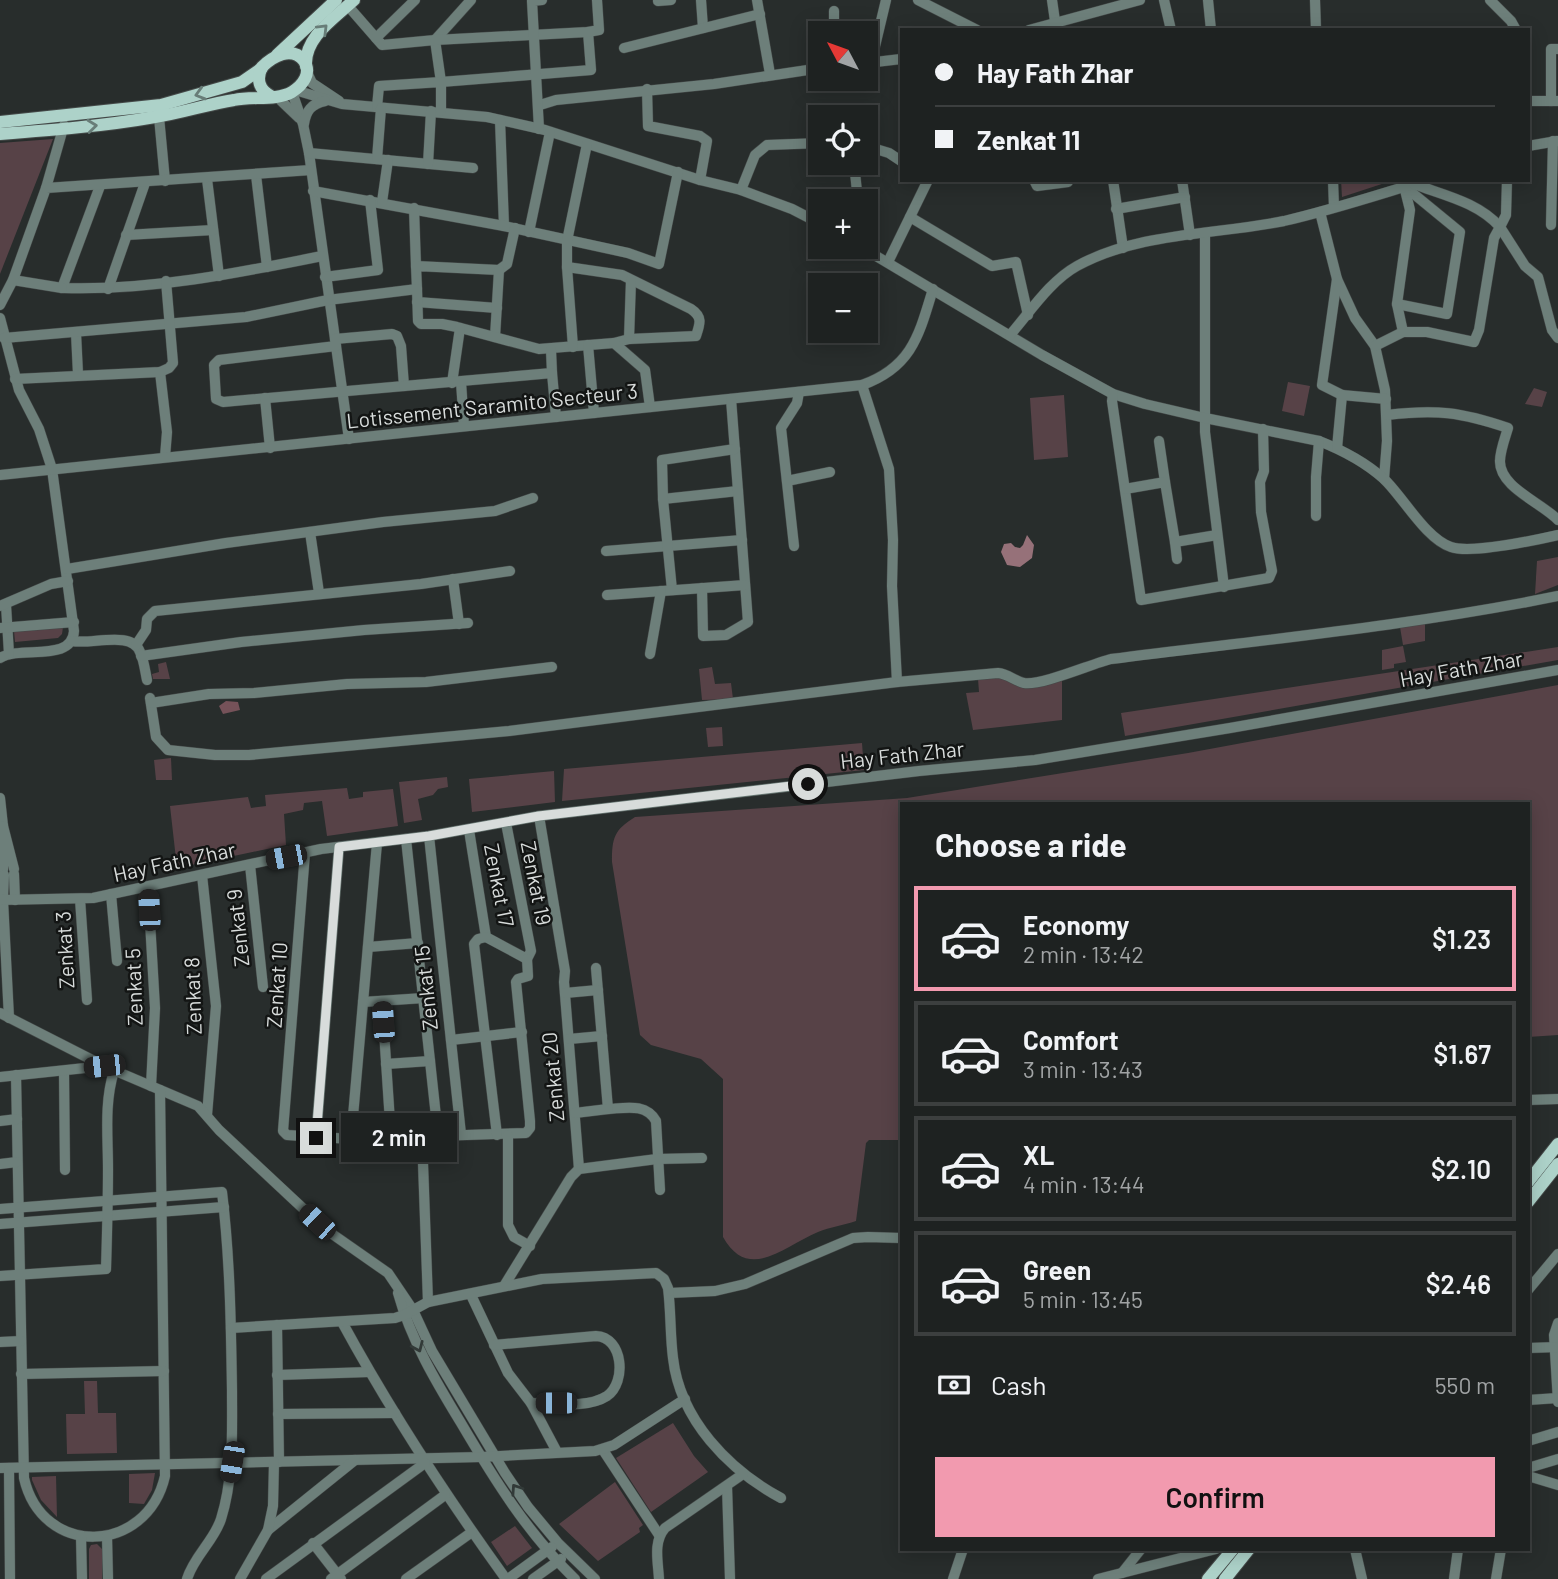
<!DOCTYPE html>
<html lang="en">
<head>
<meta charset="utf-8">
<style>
	:root { --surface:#1e2221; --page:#2b2f2e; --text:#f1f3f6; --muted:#a1a4a5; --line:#3c3f3f; --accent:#f29aaf }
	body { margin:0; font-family:Barlow,sans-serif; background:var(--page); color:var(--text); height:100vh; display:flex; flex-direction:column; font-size:26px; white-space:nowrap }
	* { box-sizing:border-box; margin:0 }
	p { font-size:23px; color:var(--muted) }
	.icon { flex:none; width:38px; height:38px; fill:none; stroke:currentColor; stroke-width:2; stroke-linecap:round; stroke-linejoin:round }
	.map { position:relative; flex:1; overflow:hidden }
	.sheet { position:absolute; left:900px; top:802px; width:630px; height:749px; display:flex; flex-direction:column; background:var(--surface); border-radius:0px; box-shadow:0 4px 18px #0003,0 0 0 2px var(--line) }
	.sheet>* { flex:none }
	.top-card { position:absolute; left:900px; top:28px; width:630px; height:154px; border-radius:0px; box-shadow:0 4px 18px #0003,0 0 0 2px var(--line); display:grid; align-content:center; height:154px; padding:0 35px; background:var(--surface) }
	.needle { width:46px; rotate:311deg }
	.controls { position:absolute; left:808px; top:21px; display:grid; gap:14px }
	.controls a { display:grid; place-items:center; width:70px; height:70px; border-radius:0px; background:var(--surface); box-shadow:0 4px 18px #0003,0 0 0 2px var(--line); font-size:35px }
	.end { position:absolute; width:32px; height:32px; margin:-16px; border:9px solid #d8dcdb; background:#111; box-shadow:0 0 0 4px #111 }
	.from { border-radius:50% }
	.bubble { position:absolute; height:49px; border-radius:0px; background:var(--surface); box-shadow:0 4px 18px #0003,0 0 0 2px var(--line); font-size:23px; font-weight:600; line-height:49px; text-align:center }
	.car { position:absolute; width:21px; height:42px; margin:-21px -10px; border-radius:9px; box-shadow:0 0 5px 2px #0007; background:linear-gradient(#222 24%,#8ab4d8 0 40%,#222 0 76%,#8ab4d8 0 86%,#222 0) }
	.top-card b { display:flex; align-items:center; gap:24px; height:66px; font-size:26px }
	.top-card b+b { border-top:2px solid var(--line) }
	.top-card i { width:18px; height:18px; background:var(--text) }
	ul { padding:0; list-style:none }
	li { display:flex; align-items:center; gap:21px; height:105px; margin:0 14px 10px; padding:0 21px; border:4px solid var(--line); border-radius:0px }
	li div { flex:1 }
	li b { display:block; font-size:26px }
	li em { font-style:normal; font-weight:600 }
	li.selected { border-color:var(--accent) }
	li>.icon { width:63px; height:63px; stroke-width:1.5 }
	h2 { padding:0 35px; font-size:32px; line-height:84px }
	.pay { display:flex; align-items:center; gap:18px; height:77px; padding:0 35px; font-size:26px }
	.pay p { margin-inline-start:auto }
	.button { display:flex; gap:14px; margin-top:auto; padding:14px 35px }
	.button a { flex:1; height:80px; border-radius:0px; background:var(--accent); color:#111; font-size:28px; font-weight:600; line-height:80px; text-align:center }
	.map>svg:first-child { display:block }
</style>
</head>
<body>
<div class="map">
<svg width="1558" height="1579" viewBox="0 0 1558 1579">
	<rect width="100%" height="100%" fill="#282d2c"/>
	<g fill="#574247">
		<polygon points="53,139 0,274 0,143"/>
		<polygon points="1341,180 1390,180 1391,181 1342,197"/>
		<polygon points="1288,382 1310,386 1304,416 1282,411"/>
		<polygon points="1534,388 1547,392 1542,407 1525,404"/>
		<polygon points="1064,395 1068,457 1034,460 1030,398"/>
		<polygon points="1558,557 1558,585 1535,594 1537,561"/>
		<polygon points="1425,623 1425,641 1403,645 1400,627"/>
		<polygon points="63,627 62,634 58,638 15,642 14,631"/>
		<polygon points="1403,646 1406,662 1394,664 1394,668 1382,670 1382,650"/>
		<polygon points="1558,647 1558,660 1125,736 1121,713"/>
		<polygon points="166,662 170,679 153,679 152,674 159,672 158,664"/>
		<polygon points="712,667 715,684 731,683 733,699 702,700 699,669"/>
		<polygon points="1004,677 1024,687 1062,680 1062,720 973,730 966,693 979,692 978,679"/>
		<path d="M1558,685v350l-30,2v-234h-627v337h-32l-3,3 -10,78c-12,4 -26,6 -38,11 -34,14 -69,51 -95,5v-158l-22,-20 -50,-14 -11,-10 -28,-173c0,-24 2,-32 23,-45l272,-19 281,-45z"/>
		<polygon points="722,727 723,746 708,747 706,728"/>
		<polygon points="862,743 864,770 562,801 564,769"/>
		<polygon points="171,758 172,780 156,780 154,760"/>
		<polygon points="554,771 555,802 472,812 469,779"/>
		<polygon points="447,777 448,787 438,789 433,795 418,799 422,820 404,823 399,782"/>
		<polygon points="347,788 349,799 363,797 363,792 393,789 398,826 327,836 322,801 304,803 303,810 284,814 286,845 177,868 170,806 248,797 251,808 266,806 265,795"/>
		<polygon points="84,1381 97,1381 98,1413 116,1413 117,1453 67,1454 66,1414 85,1414"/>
		<polygon points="673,1423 694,1456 708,1472 651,1512 616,1458"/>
		<polygon points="155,1473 152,1490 144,1504 129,1503 129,1474"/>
		<polygon points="56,1476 57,1517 41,1500 32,1480 32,1477"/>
		<polygon points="615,1482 643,1525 639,1528 640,1532 598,1561 559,1524"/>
		<polygon points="515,1526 532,1548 507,1566 491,1542"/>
		<polygon points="97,1544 102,1549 102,1579 89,1579 89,1549 91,1545"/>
	</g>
	<polygon fill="#755259" points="226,701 238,702 240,710 223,714 219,706"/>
	<polygon fill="#967179" points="1027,535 1034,545 1032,558 1020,567 1007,565 1001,552 1004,544 1011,543 1015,547 1020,548 1023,545"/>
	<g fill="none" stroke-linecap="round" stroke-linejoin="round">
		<defs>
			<g id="minor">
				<polyline points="471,0 435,40 441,82 591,70 588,32"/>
				<polyline points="701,0 703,28"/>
				<polyline points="757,0 770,74"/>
				<polyline points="918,0 977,30"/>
				<polyline points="1052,0 1055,21"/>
				<polyline points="1164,0 1171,30"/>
				<polyline points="1208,0 1211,30"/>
				<polyline points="1315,0 1316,30"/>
				<polyline points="1490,0 1511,21 1516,30"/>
				<polyline points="658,1 671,0"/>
				<polyline points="348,6 382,45 435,40 588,32 599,30 597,0"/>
				<polyline points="834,11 834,33"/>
				<polyline points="1029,30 1140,0"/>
				<polyline points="376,38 415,0"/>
				<polyline points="624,48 760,14"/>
				<polyline points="867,63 901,59"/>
				<polyline points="871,63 886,0"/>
				<polyline points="307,72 312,83 339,101"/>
				<polyline points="647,89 648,126 700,136 707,141 700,180"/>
				<polyline points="295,90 342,104 487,117 545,130 700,180 741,190 792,209 821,224"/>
				<polyline points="292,92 303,124 309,153 349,439"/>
				<polyline points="277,97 299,118"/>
				<polyline points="1528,101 1558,101"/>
				<polyline points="1551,101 1551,49 1558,49"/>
				<polyline points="540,105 556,100 714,84 821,68"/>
				<polyline points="377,107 379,86 441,82 441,111"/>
				<polyline points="159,117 165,181"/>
				<polyline points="500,120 504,226"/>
				<path d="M304,124c2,-13 7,-20 21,-23"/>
				<polyline points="539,129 532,1 542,0"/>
				<polyline points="866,146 889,153 901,161"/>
				<polyline points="1528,146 1557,141"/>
				<polyline points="309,153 473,168"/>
				<polyline points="377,159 381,108"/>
				<polyline points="854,163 858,201"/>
				<polyline points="428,164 431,111"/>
				<polyline points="256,175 267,267"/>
				<polyline points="207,179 219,276"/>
				<polyline points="1034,180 1037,186 1068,182"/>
				<polyline points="1113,180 1123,248"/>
				<polyline points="1182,180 1190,235"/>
				<polyline points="1333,180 1334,207"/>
				<polyline points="1507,180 1506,215 1500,227 1525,266 1538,277 1552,330 1558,338"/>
				<path d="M100,186l-38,102c87,3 176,-15 260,-32"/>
				<polyline points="46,188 64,125"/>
				<polyline points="741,190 755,155 767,145 821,143"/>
				<polyline points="313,191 504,226 628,253 659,264 678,172"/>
				<polyline points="382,202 388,160"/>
				<polyline points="414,208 416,266"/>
				<polyline points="1116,209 1185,197"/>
				<polyline points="1320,212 1337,279 1355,318 1375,346 1385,390 1387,441 1384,479"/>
				<polyline points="910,217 992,266 1016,262 1028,315"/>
				<polyline points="1551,225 1553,141"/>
				<polyline points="529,232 550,132"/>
				<polyline points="1205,234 1205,432 1224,587"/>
				<polyline points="126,235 213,230"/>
				<path d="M861,247l181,108 71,39 32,10 60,14 114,23c23,9 46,21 65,38 19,18 42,60 67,68 20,7 85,-7 107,-12"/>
				<polyline points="888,262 928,180"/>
				<polyline points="325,277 378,270 370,200"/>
				<polyline points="1337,279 1322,385 1342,395"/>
				<polyline points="13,280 62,288"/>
				<polyline points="108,289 145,183"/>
				<polyline points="417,289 416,266 499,270 507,264 515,228"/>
				<polyline points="417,302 497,308"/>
				<polyline points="1397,304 1447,314 1460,232 1404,186"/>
				<polyline points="0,305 13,280 46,188 311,170"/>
				<path d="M0,318l19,72 20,39 13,40 22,162c-2,32 -53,14 -74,27"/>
				<polyline points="1403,332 1397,304 1410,210 1405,190"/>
				<polyline points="76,333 78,374"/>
				<path d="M1010,335c20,-23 40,-54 67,-69 62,-34 138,-31 207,-45 48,-11 96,-27 143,-41"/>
				<polyline points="495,337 499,270"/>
				<path d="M4,338l242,-21 82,-17 89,-11 1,32 3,3h21l15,3 82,22 75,-6 15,-4 67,-3c4,-12 7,-19 -5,-27l-69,-34 -55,-8"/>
				<polyline points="335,339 392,334 397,336 401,346 404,386 223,402 216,399 214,365 219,360 336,346"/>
				<polyline points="629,339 631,280"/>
				<polyline points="614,343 645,370 650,407"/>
				<polyline points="588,345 594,413"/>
				<path d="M1375,346l28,-14h24l47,10 5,-12 15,-92 6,-11c-22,-25 -57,-32 -86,-43"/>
				<polyline points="573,347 567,267 567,241 587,144"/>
				<polyline points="551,350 552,373"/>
				<polyline points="160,372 167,432 165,457"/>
				<polyline points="15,379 160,372 169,368 173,363 166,281"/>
				<polyline points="461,382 464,426"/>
				<polyline points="452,383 460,328"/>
				<polyline points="862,385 889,469 893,540 892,586 897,682"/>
				<polyline points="404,386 552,373 556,417"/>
				<polyline points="1113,394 1112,401 1141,600 1269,578 1272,571 1261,512 1260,482 1264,471 1263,429"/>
				<polyline points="265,398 270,448"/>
				<path d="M1387,415c49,-6 74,-3 121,13 -3,10 -8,23 -8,33 -1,26 42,42 58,59"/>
				<polyline points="1159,441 1165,482"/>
				<polyline points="1337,448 1342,395 1386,399"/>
				<path d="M0,475l862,-90c50,-18 57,-50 71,-96"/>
				<polyline points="787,481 830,472"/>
				<polyline points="1125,489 1165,482 1175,542 1217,535"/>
				<polyline points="663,499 738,491"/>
				<polyline points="1316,516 1316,477 1319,441"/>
				<polyline points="310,532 319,593"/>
				<polyline points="1175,542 1177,559"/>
				<polyline points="794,546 781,428 797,403 799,392"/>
				<polyline points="606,551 742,540"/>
				<polyline points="67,569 226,543 383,522 495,511 533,498"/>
				<polyline points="453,579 459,624"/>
				<polyline points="702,588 703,636 726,635 748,622 731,399"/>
				<polyline points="672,590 663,499 662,460 735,449"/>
				<polyline points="607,595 745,585"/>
				<polyline points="6,605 9,654"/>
				<polyline points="0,606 51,584 68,581"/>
				<polyline points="0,628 74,622"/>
				<path d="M72,641c19,4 60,-11 68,11 4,8 5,19 7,28"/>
				<polyline points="136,645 146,630 147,619 155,611 421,584 510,571"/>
				<polyline points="650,654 661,591"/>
				<polyline points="141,656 241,642 364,630 468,623"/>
				<path d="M150,698l6,39 12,13 47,5h34l260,-24 388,-49 101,-9c10,1 17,8 26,10 17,3 67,-19 87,-24 149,-19 299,-33 447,-63"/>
				<polyline points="151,703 209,694 254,693 347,684 426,682 552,667"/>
				<polyline points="0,798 3,826"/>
				<polyline points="539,816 565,971 564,982 579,1169"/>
				<polyline points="469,830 486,937 527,959 531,951 506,823"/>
				<polyline points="429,836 461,1134"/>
				<polyline points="406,839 438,1135"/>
				<polyline points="305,853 283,1131 287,1135 351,1139 526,1133 530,1128 530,1121 516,982 518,979 528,976 527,959"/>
				<polyline points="250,865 263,987"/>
				<polyline points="3,870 3,826 14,869"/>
				<polyline points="14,874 15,900"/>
				<polyline points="4,875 3,900 9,1018"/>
				<polyline points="202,875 216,1006 207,1115"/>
				<polyline points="148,887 155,1008 151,1086"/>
				<polyline points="111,894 117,961"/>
				<polyline points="80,899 87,1000"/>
				<polyline points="0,900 93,898 321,849 429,836 539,816 919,771 1035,760 1230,728 1558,670"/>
				<polyline points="486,937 478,939 474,944 497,1135"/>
				<polyline points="368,947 418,943"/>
				<path d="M596,968l12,141c18,-1 38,-6 48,12l4,69"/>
				<polyline points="565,993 598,990"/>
				<polyline points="382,1001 391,1137"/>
				<polyline points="363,1002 424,998"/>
				<polyline points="0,1013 104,1066 198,1106 219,1130 325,1229 388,1273 413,1310 432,1351 505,1473 528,1507 558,1543 595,1579"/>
				<polyline points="569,1039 602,1036"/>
				<polyline points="451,1040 522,1032"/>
				<polyline points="386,1064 430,1061"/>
				<polyline points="64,1071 65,1170"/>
				<path d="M16,1075l8,403c18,80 123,77 141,-2l-5,-386"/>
				<polyline points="0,1077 104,1066"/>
				<polyline points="1528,1100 1558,1099"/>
				<polyline points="575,1113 608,1109"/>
				<polyline points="0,1121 17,1119"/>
				<polyline points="422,1135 428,1302"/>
				<polyline points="508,1135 508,1225 514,1237 530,1246"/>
				<polyline points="316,1138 339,847"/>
				<polyline points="351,1139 377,843"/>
				<polyline points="0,1164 17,1162"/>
				<path d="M0,1209l222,-17c8,66 9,132 10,199 0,42 2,86 -11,128 -7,22 -27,37 -34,60"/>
				<polyline points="0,1224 224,1207"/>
				<path d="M0,1276l106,-7c1,-33 2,-66 2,-100 0,-33 -4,-66 6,-98"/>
				<polyline points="504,1286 571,1177 579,1169 657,1159 702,1158"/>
				<polyline points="1528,1290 1558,1254"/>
				<path d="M398,1293c13,47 38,89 63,130 33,56 67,111 114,156"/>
				<polyline points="669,1293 715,1291 745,1284 853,1238 868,1237 901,1238"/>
				<polyline points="471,1295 508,1373 531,1403 557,1452"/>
				<path d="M342,1322c49,90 104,174 164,257"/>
				<polyline points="1558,1323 1554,1335 1558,1402"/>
				<polyline points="277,1325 279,1462"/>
				<path d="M231,1328l164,-10 9,-3 24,-13 114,-23 114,-6 8,6 4,9c3,23 2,47 5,70 7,62 56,112 108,140"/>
				<polyline points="0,1342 21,1341"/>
				<path d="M494,1345l102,-9c27,1 31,46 11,60 -20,13 -54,7 -76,7"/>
				<polyline points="1528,1348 1558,1347"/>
				<polyline points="21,1374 164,1371"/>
				<polyline points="277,1375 369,1372"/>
				<polyline points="1528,1400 1558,1398"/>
				<polyline points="278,1414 395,1413"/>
				<polyline points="1528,1441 1558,1432"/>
				<polyline points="603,1450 659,1535"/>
				<polyline points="0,1468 481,1457 595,1451 614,1445 685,1399"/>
				<polyline points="9,1468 10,1579"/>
				<polyline points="1528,1468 1558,1459"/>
				<polyline points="1528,1476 1558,1485"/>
				<polyline points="727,1486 730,1579"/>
				<polyline points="268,1530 355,1460"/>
				<polyline points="81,1536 82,1579"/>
				<polyline points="107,1536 108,1579"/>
				<polyline points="313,1543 341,1579"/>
				<polyline points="1355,1549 1362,1579"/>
				<polyline points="1122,1573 1141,1549"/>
				<polyline points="240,1579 268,1530 273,1506 274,1462"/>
				<polyline points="266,1579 425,1463"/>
				<polyline points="331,1579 445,1495"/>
				<polyline points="406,1579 472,1532"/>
				<polyline points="508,1579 552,1547"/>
				<polyline points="533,1579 561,1559"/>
				<path d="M659,1579c-1,-18 -6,-37 6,-51l78,-54"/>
				<polyline points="953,1579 963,1549"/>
				<polyline points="1098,1579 1216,1549"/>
				<polyline points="1454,1579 1458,1549"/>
				<polyline points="1496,1579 1501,1549"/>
			</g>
			<g id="major">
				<polyline points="277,55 336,0"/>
				<path d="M306,66c-2,-29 29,-48 48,-66"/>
				<polyline points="0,122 161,105 242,82 262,68"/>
				<path d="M0,134c52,-4 104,-8 155,-17 27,-4 53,-13 79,-17 19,-4 42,1 58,-8 11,-7 20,-19 12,-31 -12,-16 -32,-4 -42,6 -6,12 -3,23 9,29"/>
				<polyline points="1528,1182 1558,1144"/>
				<polyline points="1528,1202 1558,1164"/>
				<polyline points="1208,1579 1233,1549"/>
				<polyline points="1225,1579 1249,1549"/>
			</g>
		</defs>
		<use href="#minor" stroke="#444948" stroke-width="11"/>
		<use href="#major" stroke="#444948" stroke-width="14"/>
		<use href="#minor" stroke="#6d7f7a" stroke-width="10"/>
		<use href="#major" stroke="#add2c9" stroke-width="12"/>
	</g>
	<defs><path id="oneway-chevron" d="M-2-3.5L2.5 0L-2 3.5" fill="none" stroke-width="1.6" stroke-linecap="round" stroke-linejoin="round" transform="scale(1.75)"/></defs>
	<g stroke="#687d78">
		<use href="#oneway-chevron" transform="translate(323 29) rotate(-45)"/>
		<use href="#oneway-chevron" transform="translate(200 94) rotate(164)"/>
		<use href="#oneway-chevron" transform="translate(92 126) rotate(-6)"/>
	</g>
	<g stroke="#323a38">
		<use href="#oneway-chevron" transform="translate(418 1347) rotate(66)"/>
		<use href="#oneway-chevron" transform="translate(516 1489) rotate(-124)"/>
	</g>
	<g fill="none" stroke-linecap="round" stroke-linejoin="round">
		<polyline stroke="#d8dcdb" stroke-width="9" points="316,1138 339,847 429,836 539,816 808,784"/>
	</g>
	<g text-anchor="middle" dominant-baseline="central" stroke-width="5" stroke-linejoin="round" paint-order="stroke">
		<g font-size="21" fill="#d8dcdb" stroke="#131514">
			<text transform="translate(492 405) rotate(-6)">Lotissement Saramito Secteur 3</text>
			<text transform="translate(1461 668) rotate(-10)">Hay Fath Zhar</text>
			<text transform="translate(902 754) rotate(-6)">Hay Fath Zhar</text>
			<text transform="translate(174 861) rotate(-12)">Hay Fath Zhar</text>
			<text transform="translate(537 883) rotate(79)">Zenkat 19</text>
			<text transform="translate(500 885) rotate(79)">Zenkat 17</text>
			<text transform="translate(237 928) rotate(-96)">Zenkat 9</text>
			<text transform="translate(64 950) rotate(-93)">Zenkat 3</text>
			<text transform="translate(276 985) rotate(-86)">Zenkat 10</text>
			<text transform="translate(133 987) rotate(-92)">Zenkat 5</text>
			<text transform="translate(425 988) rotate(-96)">Zenkat 15</text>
			<text transform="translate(192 996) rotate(-92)">Zenkat 8</text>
			<text transform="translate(552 1077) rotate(-95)">Zenkat 20</text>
		</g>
	</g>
</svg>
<div class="controls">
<a><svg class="needle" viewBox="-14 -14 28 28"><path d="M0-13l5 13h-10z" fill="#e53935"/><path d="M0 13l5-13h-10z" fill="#a1a4a5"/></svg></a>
<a><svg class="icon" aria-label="locate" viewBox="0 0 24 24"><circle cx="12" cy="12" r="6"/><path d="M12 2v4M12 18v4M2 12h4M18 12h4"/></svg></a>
<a>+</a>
<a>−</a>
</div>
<i class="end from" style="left:808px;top:784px"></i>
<i class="end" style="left:316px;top:1138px"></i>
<div class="bubble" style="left:341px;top:1113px;width:116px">2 min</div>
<i class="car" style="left:286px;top:857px;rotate:259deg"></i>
<i class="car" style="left:149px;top:910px;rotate:357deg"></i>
<i class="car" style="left:383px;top:1022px;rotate:356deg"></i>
<i class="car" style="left:104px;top:1066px;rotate:264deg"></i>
<i class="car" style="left:317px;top:1222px;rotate:313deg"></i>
<i class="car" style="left:556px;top:1403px;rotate:270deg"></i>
<i class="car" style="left:232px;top:1462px;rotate:189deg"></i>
<div class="top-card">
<b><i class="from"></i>Hay Fath Zhar</b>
<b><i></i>Zenkat 11</b>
</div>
<section class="sheet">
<h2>Choose a ride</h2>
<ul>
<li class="selected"><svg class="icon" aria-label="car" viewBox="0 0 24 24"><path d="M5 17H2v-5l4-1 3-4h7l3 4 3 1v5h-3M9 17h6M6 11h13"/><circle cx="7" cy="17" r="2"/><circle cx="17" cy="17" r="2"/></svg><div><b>Economy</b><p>2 min · 13:42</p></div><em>$1.23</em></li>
<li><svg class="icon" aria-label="car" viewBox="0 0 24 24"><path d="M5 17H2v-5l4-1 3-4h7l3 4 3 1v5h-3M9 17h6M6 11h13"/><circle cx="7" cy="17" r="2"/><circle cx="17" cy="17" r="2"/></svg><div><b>Comfort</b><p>3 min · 13:43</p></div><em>$1.67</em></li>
<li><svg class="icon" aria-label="car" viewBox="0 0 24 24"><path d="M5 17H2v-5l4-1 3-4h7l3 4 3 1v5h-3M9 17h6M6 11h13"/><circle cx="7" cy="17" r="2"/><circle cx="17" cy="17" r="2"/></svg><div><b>XL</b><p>4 min · 13:44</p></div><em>$2.10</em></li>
<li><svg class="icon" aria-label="car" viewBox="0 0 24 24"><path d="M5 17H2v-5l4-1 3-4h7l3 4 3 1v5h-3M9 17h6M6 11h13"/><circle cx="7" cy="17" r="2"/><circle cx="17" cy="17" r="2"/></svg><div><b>Green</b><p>5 min · 13:45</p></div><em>$2.46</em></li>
</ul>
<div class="pay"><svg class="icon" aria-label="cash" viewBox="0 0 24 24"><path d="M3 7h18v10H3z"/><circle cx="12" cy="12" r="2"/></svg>Cash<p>550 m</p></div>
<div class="button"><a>Confirm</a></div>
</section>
</div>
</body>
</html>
